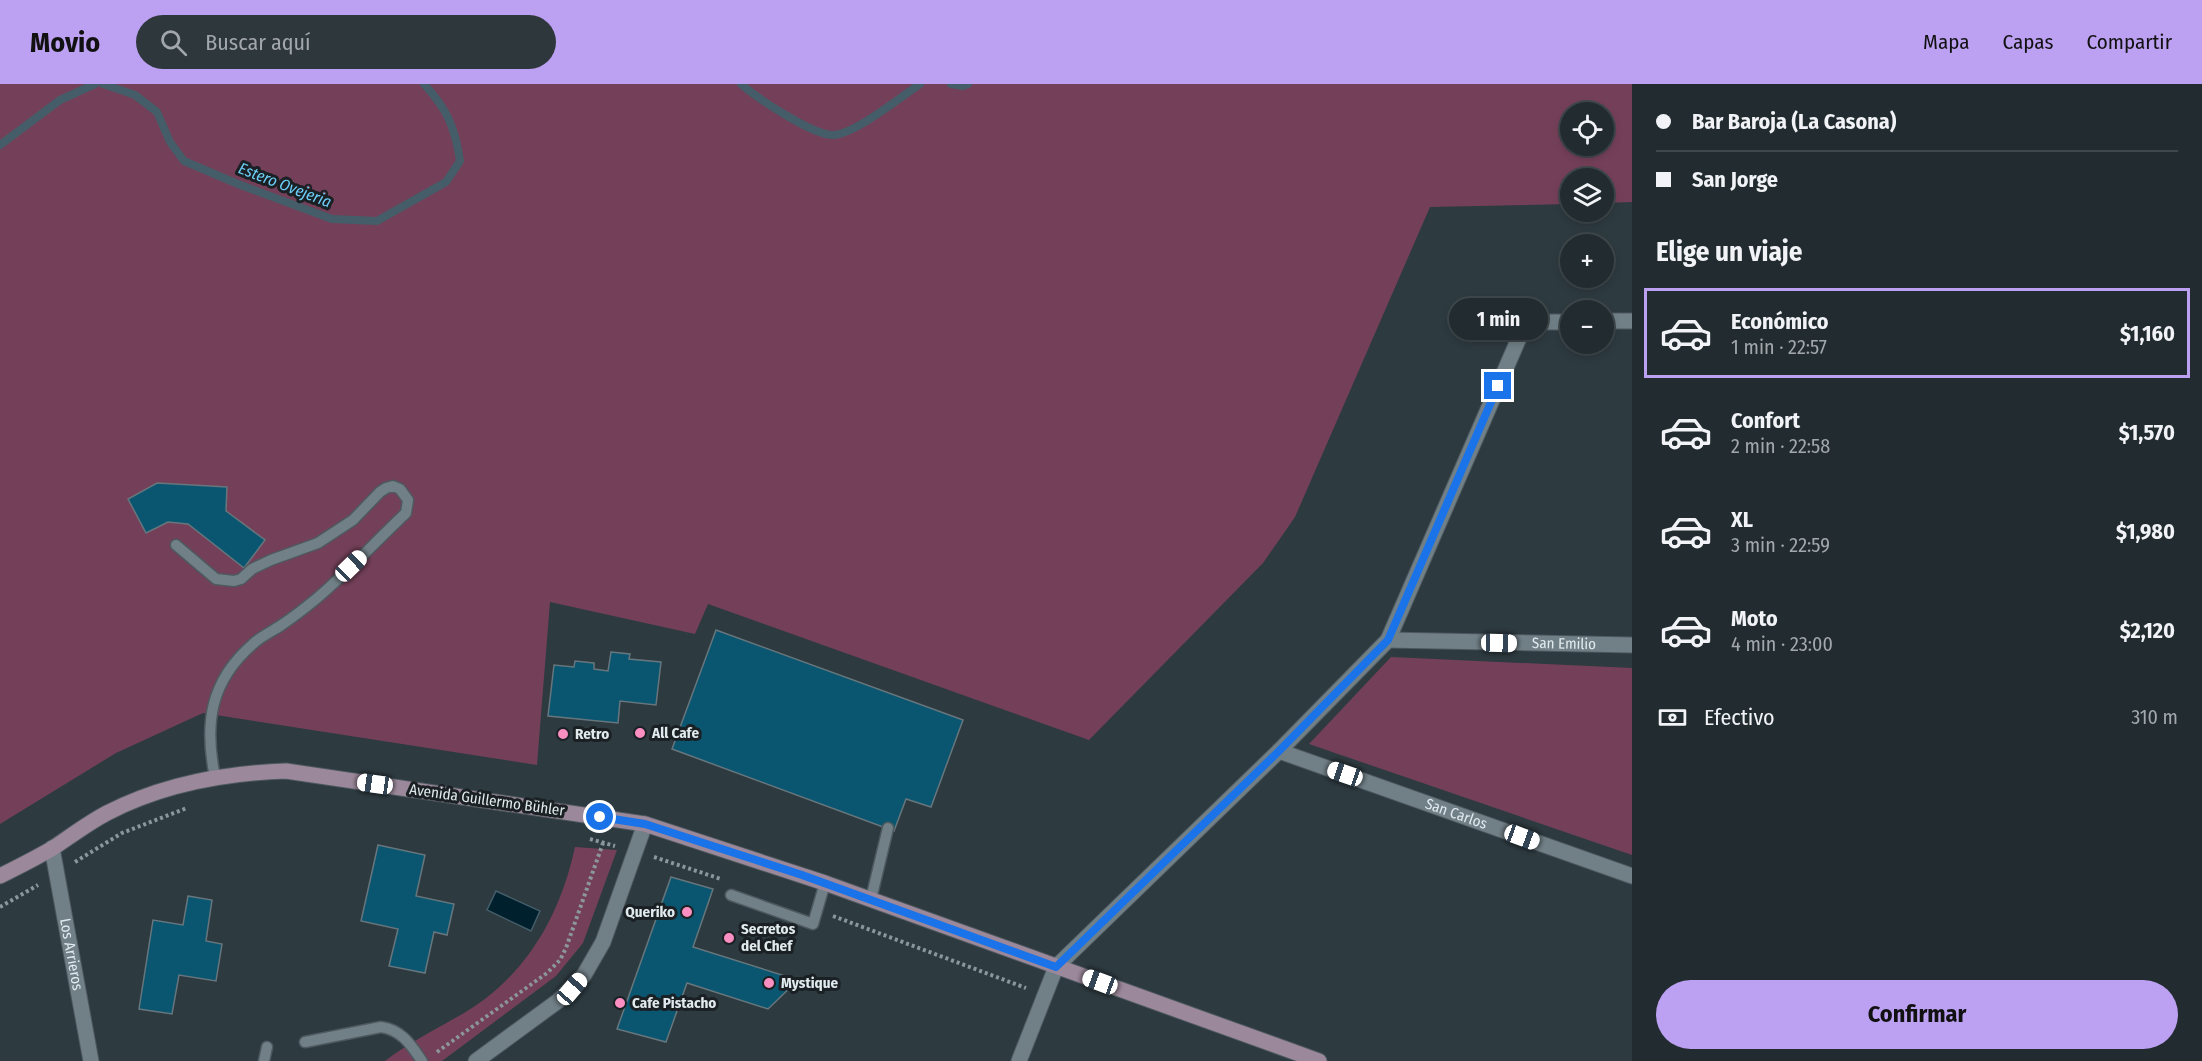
<!DOCTYPE html>
<html lang="es">
<head>
<meta charset="utf-8">
<style>
	:root { --surface:#222c30; --page:#2e383c; --text:#f1f3f6; --muted:#a2a7ab; --line:#3f484c; --accent:#bca0f2 }
	body { margin:0; font-family:"Fira Sans Condensed",sans-serif; background:var(--page); color:var(--text); height:100vh; display:flex; flex-direction:column; font-size:22px; white-space:nowrap }
	* { box-sizing:border-box; margin:0 }
	p { font-size:20px; color:var(--muted) }
	.icon { flex:none; width:33px; height:33px; fill:none; stroke:currentColor; stroke-width:2; stroke-linecap:round; stroke-linejoin:round }
	.map { position:relative; flex:1; overflow:hidden }
	.panel { display:flex; flex-direction:column; background:var(--surface); width:570px }
	.panel>* { flex:none }
	.banner { display:grid; align-content:center; height:132px; padding:0 24px; background:var(--surface) }
	.buttons { position:absolute; left:1560px; top:18px; display:grid; gap:12px }
	.buttons a { display:grid; place-items:center; width:54px; height:54px; border-radius:50%; background:var(--surface); box-shadow:0 3px 9px #0003,0 0 0 2px var(--line); font-size:30px }
	.end { position:absolute; width:27px; height:27px; margin:-14px; border:8px solid #1a73e8; background:#fff; box-shadow:0 0 0 3px #fff }
	.from { border-radius:50% }
	.bubble { position:absolute; height:42px; border-radius:21px; background:var(--surface); box-shadow:0 3px 9px #0003,0 0 0 2px var(--line); font-size:20px; font-weight:700; line-height:42px; text-align:center }
	.car { position:absolute; width:18px; height:36px; margin:-18px -9px; border-radius:8px; box-shadow:0 0 4px 2px #0007; background:linear-gradient(#fff 24%,#345 0 40%,#fff 0 76%,#345 0 86%,#fff 0) }
	.banner b { display:flex; align-items:center; gap:21px; height:57px; font-size:22px }
	.banner b+b { border-top:2px solid var(--line) }
	.banner i { width:15px; height:15px; background:var(--text) }
	ul { padding:0; list-style:none }
	li { display:flex; align-items:center; gap:18px; height:90px; margin:0 12px 9px; padding:0 12px; border:3px solid transparent; border-radius:0px }
	li div { flex:1 }
	li b { display:block; font-size:22px }
	li em { font-style:normal; font-weight:700 }
	li.current { border-color:var(--accent) }
	li>.icon { width:54px; height:54px; stroke-width:1.5 }
	h2 { padding:0 24px; font-size:27px; line-height:72px }
	.pay { display:flex; align-items:center; gap:15px; height:66px; padding:0 24px; font-size:22px }
	.pay p { margin-inline-start:auto }
	.button { display:flex; gap:12px; margin-top:auto; padding:12px 24px }
	.button a { flex:1; height:69px; border-radius:36px; background:var(--accent); color:#111; font-size:24px; font-weight:700; line-height:69px; text-align:center }
	header { display:flex; align-items:center; gap:36px; box-sizing:border-box; height:84px; padding:0 30px; background:var(--accent); color:#111 }
	header strong { font-size:28px }
	nav { display:flex; gap:33px; margin-inline-start:auto; font-size:21px }
	.search { width:420px; height:54px; background:var(--page); display:flex; align-items:center; gap:15px; box-sizing:border-box; padding:0 21px; border-radius:33px; color:var(--muted); font-size:22px }
	main { display:flex; flex:1; min-height:0 }
	.map>svg:first-child { display:block }
</style>
</head>
<body>
<header>
<strong>Movio</strong>
<div class="search"><svg class="icon" aria-label="search" viewBox="0 0 24 24"><circle cx="10" cy="10" r="6"/><path d="M15 15l6 6"/></svg>Buscar aquí</div>
<nav><a>Mapa</a><a>Capas</a><a>Compartir</a></nav>
</header>
<main>
<div class="map">
<svg width="1632" height="977" viewBox="0 0 1632 977">
	<rect width="100%" height="100%" fill="#2d3a40"/>
	<g fill="#744059" fill-rule="evenodd">
		<path d="M0,0h1632v118l-28,1v-25h-34v26l-140,3 -135,310 -32,46 -174,177 -381,-136 -13,30 -145,-32 -13,163 -334,-52 -87,40 -116,71zM1570,28h34v34h-34z"/>
		<polygon points="1391,573 1632,584 1632,771 1309,660"/>
		<path d="M575,763l42,3 -34,93 -27,33 -114,85h-57c28,-22 61,-36 90,-55 56,-38 86,-95 100,-159z"/>
	</g>
	<polygon fill="#00202e" stroke="#445d68" stroke-width="1.5" points="496,807 540,827 531,847 487,826"/>
	<g fill="none" stroke-linecap="round" stroke-linejoin="round">
		<g stroke="#445d68" stroke-width="8">
			<path d="M103,0l32,11 22,17 13,30 14,19 54,23 94,35 45,2 69,-39 14,-21c-5,-34 -13,-52 -36,-77"/>
			<path d="M741,0c16,14 71,51 92,51 22,-1 68,-38 87,-51"/>
			<polyline points="951,0 963,2 968,0"/>
			<polyline points="0,61 60,16 95,0"/>
		</g>
	</g>
	<g fill="#0a5670" stroke="#67767d" stroke-width="1.5">
		<polygon points="157,399 227,403 226,427 265,456 244,484 188,440 168,438 146,449 128,415"/>
		<polygon points="716,546 963,636 931,723 906,715 894,747 672,665"/>
		<polygon points="611,568 630,570 629,575 661,578 656,621 620,617 618,639 548,632 554,581 574,583 575,577 594,579 594,585 608,587"/>
		<polygon points="378,761 425,771 416,812 454,820 447,851 434,848 425,889 389,882 398,845 361,837"/>
		<polygon points="671,793 713,805 693,863 798,896 768,925 687,899 666,958 617,945"/>
		<polygon points="188,812 212,816 206,857 222,860 216,897 179,891 172,930 139,925 153,836 183,841"/>
	</g>
	<g fill="none" stroke-linecap="round" stroke-linejoin="round">
		<defs>
			<g id="lane">
				<path d="M176,461l40,34 18,2 7,-2 11,-10 19,-9 47,-17 35,-23 27,-28 6,-4 7,-2 7,3 8,11 -2,13c-30,28 -58,59 -90,86 -11,9 -24,19 -36,27 -9,6 -20,11 -27,18 -43,37 -49,80 -38,133"/>
				<polyline points="731,811 813,840 825,799"/>
				<polyline points="871,815 888,744"/>
				<path d="M305,958l76,-15c21,3 30,18 41,34"/>
				<polyline points="264,977 267,963"/>
			</g>
			<g id="street">
				<polyline points="1604,237 1632,237"/>
				<path id="s1" d="M1388,556l244,5"/>
				<path id="s2" d="M1279,667l353,125"/>
				<path id="s3" d="M52,764l39,213"/>
				<polyline points="476,977 558,917 584,891 603,858 645,740"/>
				<polyline points="1019,977 1056,883 1279,667 1388,556 1526,238 1570,238"/>
			</g>
			<path id="secondary" d="M0,792c18,-9 36,-18 53,-28 18,-12 35,-25 54,-35 56,-29 116,-40 179,-42l359,53 180,59 494,178"/>
		</defs>
		<use href="#lane" stroke="#4e595f" stroke-width="13"/>
		<use href="#street" stroke="#4e595f" stroke-width="17"/>
		<use href="#secondary" stroke="#4e595f" stroke-width="17"/>
		<g stroke="#8c979c" stroke-width="4" stroke-dasharray="3 3" stroke-linecap="butt">
			<polyline points="590,755 615,762"/>
			<polyline points="654,773 721,795"/>
			<polyline points="75,778 122,749 187,724"/>
			<polyline points="0,823 38,801"/>
			<polyline points="833,832 1026,904"/>
			<polyline points="437,968 547,889 560,876 566,864 603,759"/>
		</g>
		<use href="#lane" stroke="#718087" stroke-width="10"/>
		<use href="#street" stroke="#718087" stroke-width="15"/>
		<use href="#secondary" stroke="#9b889a" stroke-width="15"/>
	</g>
	<g fill="none" stroke-linecap="round" stroke-linejoin="round">
		<polyline stroke="#1a73e8" stroke-width="8" points="600,733 645,740 802,791 1056,883 1279,667 1388,556 1498,302"/>
	</g>
	<g fill="#fc8fc2" stroke="#1a2023" stroke-width="2">
		<circle cx="640" cy="649" r="6"/>
		<circle cx="563" cy="650" r="6"/>
		<circle cx="687" cy="828" r="6"/>
		<circle cx="729" cy="854" r="6"/>
		<circle cx="769" cy="899" r="6"/>
		<circle cx="620" cy="919" r="6"/>
	</g>
	<g text-anchor="middle" dominant-baseline="central" stroke-width="6" stroke-linejoin="round" paint-order="stroke">
		<g font-size="15" fill="#e1eaee" stroke="#1a2023">
			<text stroke="none"><textPath href="#s1" startOffset="176">San Emilio</textPath></text>
			<text transform="translate(487 716) rotate(8)">Avenida Guillermo Bühler</text>
			<text stroke="none"><textPath href="#s2" startOffset="188">San Carlos</textPath></text>
			<text stroke="none"><textPath href="#s3" startOffset="108">Los Arrieros</textPath></text>
		</g>
		<g font-size="15" font-weight="bold" fill="#e1eaee" stroke="#1a2023" text-anchor="start">
			<text x="652" y="649">All Cafe</text>
			<text x="575" y="650">Retro</text>
			<text x="675" y="828" text-anchor="end">Queriko</text>
			<text x="741" y="845">Secretos<tspan x="741" dy="17">del Chef</tspan></text>
			<text x="781" y="899">Mystique</text>
			<text x="632" y="919">Cafe Pistacho</text>
		</g>
		<g font-size="16" font-style="italic" fill="#6dcff9" stroke="#1a2023">
			<text transform="translate(285 101) rotate(21)">Estero Ovejeria</text>
		</g>
	</g>
</svg>
<div class="buttons">
<a><svg class="icon" aria-label="locate" viewBox="0 0 24 24"><circle cx="12" cy="12" r="6"/><path d="M12 2v4M12 18v4M2 12h4M18 12h4"/></svg></a>
<a><svg class="icon" aria-label="layers" viewBox="0 0 24 24"><path d="M12 4l9 5-9 5-9-5zM3 14l9 5 9-5"/></svg></a>
<a>+</a>
<a>−</a>
</div>
<i class="end from" style="left:600px;top:733px"></i>
<i class="end" style="left:1498px;top:302px"></i>
<div class="bubble" style="left:1449px;top:214px;width:99px">1 min</div>
<i class="car" style="left:351px;top:482px;rotate:46deg"></i>
<i class="car" style="left:1499px;top:559px;rotate:91deg"></i>
<i class="car" style="left:1345px;top:690px;rotate:289deg"></i>
<i class="car" style="left:375px;top:700px;rotate:278deg"></i>
<i class="car" style="left:1522px;top:753px;rotate:110deg"></i>
<i class="car" style="left:1100px;top:898px;rotate:290deg"></i>
<i class="car" style="left:572px;top:905px;rotate:41deg"></i>
</div>
<section class="panel">
<div class="banner">
<b><i class="from"></i>Bar Baroja (La Casona)</b>
<b><i></i>San Jorge</b>
</div>
<h2>Elige un viaje</h2>
<ul>
<li class="current"><svg class="icon" aria-label="car" viewBox="0 0 24 24"><path d="M5 17H2v-5l4-1 3-4h7l3 4 3 1v5h-3M9 17h6M6 11h13"/><circle cx="7" cy="17" r="2"/><circle cx="17" cy="17" r="2"/></svg><div><b>Económico</b><p>1 min · 22:57</p></div><em>$1,160</em></li>
<li><svg class="icon" aria-label="car" viewBox="0 0 24 24"><path d="M5 17H2v-5l4-1 3-4h7l3 4 3 1v5h-3M9 17h6M6 11h13"/><circle cx="7" cy="17" r="2"/><circle cx="17" cy="17" r="2"/></svg><div><b>Confort</b><p>2 min · 22:58</p></div><em>$1,570</em></li>
<li><svg class="icon" aria-label="car" viewBox="0 0 24 24"><path d="M5 17H2v-5l4-1 3-4h7l3 4 3 1v5h-3M9 17h6M6 11h13"/><circle cx="7" cy="17" r="2"/><circle cx="17" cy="17" r="2"/></svg><div><b>XL</b><p>3 min · 22:59</p></div><em>$1,980</em></li>
<li><svg class="icon" aria-label="car" viewBox="0 0 24 24"><path d="M5 17H2v-5l4-1 3-4h7l3 4 3 1v5h-3M9 17h6M6 11h13"/><circle cx="7" cy="17" r="2"/><circle cx="17" cy="17" r="2"/></svg><div><b>Moto</b><p>4 min · 23:00</p></div><em>$2,120</em></li>
</ul>
<div class="pay"><svg class="icon" aria-label="cash" viewBox="0 0 24 24"><path d="M3 7h18v10H3z"/><circle cx="12" cy="12" r="2"/></svg>Efectivo<p>310 m</p></div>
<div class="button"><a>Confirmar</a></div>
</section>
</main>
</body>
</html>
